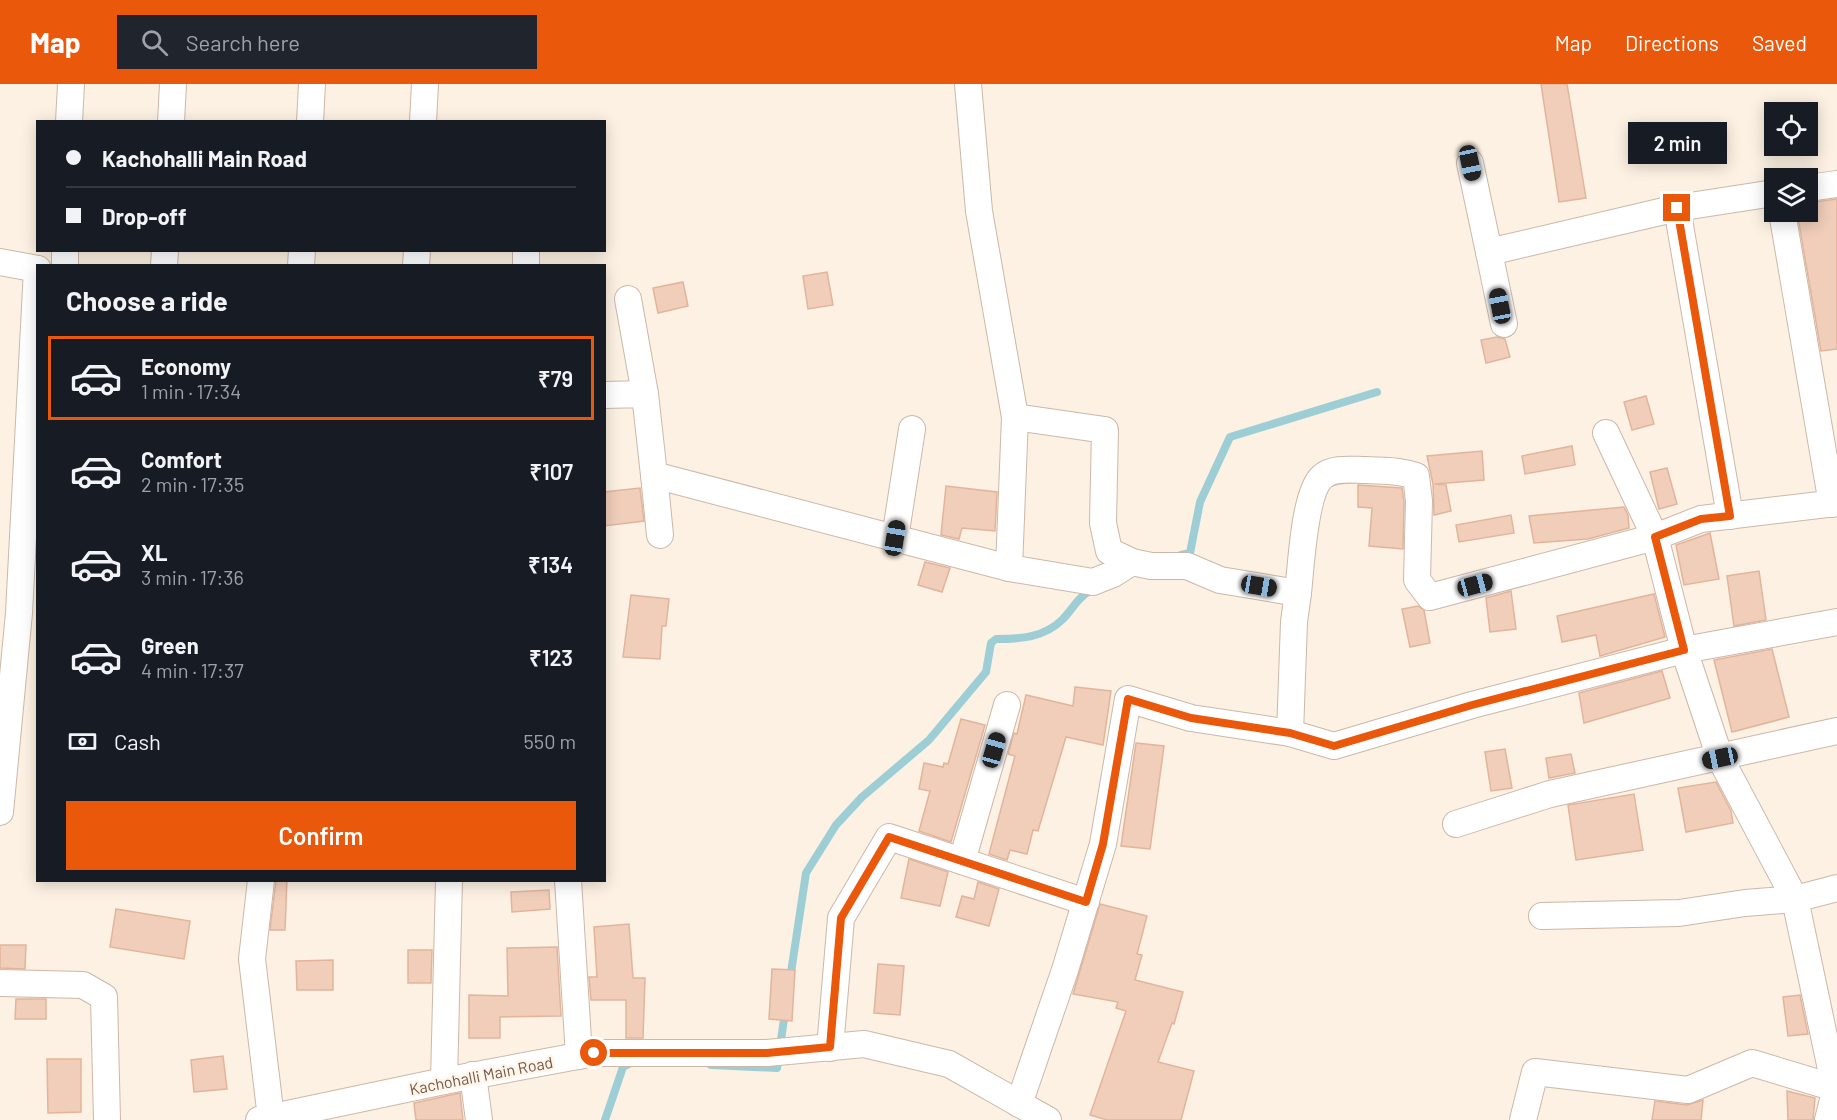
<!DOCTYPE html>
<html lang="en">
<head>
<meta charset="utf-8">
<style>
	:root { --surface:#171b24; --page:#20242c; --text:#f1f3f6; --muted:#9ea1a6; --line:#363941; --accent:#ea580c }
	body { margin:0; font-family:Barlow,sans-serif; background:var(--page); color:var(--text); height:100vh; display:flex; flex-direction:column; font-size:22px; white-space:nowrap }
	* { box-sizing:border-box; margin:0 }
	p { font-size:20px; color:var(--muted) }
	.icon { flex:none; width:33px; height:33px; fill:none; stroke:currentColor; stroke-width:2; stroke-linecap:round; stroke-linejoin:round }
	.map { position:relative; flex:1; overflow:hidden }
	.side { position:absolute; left:36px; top:180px; width:570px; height:618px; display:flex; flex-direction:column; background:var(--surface); border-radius:0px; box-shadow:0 3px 15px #0003 }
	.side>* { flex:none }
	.top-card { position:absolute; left:36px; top:36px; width:570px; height:132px; border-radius:0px; box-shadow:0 3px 15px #0003; display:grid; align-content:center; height:132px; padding:0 30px; background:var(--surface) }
	.buttons { position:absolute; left:1764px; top:18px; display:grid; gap:12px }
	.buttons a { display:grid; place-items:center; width:54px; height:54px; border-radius:0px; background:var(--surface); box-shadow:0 3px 15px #0003; font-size:30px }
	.end { position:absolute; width:27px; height:27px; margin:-14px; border:8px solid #ea580c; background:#fff; box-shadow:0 0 0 3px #fff }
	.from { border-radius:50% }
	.bubble { position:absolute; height:42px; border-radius:0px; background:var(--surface); box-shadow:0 3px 15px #0003; font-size:20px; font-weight:600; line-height:42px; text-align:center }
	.car { position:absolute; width:18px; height:36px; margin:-18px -9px; border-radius:8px; box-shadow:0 0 4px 2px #0007; background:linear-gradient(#222 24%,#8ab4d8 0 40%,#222 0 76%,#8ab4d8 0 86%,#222 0) }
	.top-card b { display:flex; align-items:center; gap:21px; height:57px; font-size:22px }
	.top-card b+b { border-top:2px solid var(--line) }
	.top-card i { width:15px; height:15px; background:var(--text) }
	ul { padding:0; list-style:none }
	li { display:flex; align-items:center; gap:18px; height:84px; margin:0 12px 9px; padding:0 18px; border:3px solid transparent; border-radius:0px }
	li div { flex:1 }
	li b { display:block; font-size:22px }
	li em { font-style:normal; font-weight:600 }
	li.active { border-color:var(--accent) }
	li>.icon { width:54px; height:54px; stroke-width:1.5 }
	h2 { padding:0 30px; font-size:27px; line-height:72px }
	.pay { display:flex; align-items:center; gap:15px; height:66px; padding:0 30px; font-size:22px }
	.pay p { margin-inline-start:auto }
	.cta { display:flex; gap:12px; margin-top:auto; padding:12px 30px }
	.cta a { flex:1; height:69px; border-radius:0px; background:var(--accent); color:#fff; font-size:24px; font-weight:600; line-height:69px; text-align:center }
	header { display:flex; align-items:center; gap:36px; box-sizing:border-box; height:84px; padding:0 30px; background:var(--accent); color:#fff }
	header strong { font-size:28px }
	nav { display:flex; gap:33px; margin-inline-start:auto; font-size:21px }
	.search { width:420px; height:54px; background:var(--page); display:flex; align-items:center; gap:15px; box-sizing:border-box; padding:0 21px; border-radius:0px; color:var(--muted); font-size:22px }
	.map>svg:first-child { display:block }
</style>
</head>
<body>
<header>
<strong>Map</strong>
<div class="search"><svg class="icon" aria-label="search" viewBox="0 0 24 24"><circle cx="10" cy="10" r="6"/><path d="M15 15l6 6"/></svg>Search here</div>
<nav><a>Map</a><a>Directions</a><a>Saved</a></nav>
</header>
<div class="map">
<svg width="1837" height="1036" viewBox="0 0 1837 1036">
	<rect width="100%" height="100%" fill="#fcf1e2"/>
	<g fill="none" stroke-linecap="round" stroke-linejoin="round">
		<g stroke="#9dced6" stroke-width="8">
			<polyline points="1181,471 1190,469 1200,418 1230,353 1377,308"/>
			<path d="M790,895l16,-106 30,-48 26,-28 67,-57 57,-68 5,-29 5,-4c24,0 48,-1 67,-20 12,-13 14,-21 30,-30"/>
			<polyline points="711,981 777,984 785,928"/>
			<polyline points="605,1036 623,983 633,978"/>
		</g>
	</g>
	<g fill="#f0ceba" stroke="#e3b49b" stroke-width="1.5">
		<polygon points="1541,0 1567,0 1586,114 1559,118"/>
		<polygon points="1837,115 1837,265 1821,267 1797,128 1808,128 1808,119"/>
		<polygon points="827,188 833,221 808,225 803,192"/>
		<polygon points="683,198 688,222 658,229 653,204"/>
		<polygon points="1497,253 1505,255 1510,273 1486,279 1481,256"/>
		<polygon points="1646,312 1654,340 1632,346 1624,318"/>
		<polygon points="1572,362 1575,381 1525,390 1522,372"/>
		<polygon points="1482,367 1484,396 1435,400 1446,401 1451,427 1434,431 1433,400 1427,372"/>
		<polygon points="1667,384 1677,420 1659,425 1650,388"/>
		<polygon points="1358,401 1402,404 1404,418 1403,465 1369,462 1372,424 1358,423"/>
		<polygon points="946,402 997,408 995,447 962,444 959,455 941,451"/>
		<polygon points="640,404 644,437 604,442 604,408"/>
		<polygon points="1624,423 1628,431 1629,444 1588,455 1534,459 1529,432"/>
		<polygon points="1511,431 1514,449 1459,458 1456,441"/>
		<polygon points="1710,449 1719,495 1684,501 1676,461"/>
		<polygon points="925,478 950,484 942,508 918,501"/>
		<polygon points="1759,487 1766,536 1734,542 1727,492"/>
		<polygon points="1511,507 1516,545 1490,548 1486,514"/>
		<polygon points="1654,510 1665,553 1600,572 1596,551 1562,558 1557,532"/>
		<polygon points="631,511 669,515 666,542 662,542 660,575 623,573"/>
		<polygon points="1418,522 1424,526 1430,559 1410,563 1402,525"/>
		<polygon points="1772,565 1789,633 1732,648 1714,576"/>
		<polygon points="1662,587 1670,614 1584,639 1579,609"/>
		<polygon points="1075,603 1111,607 1103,661 1066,653 1038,747 1033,746 1027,770 1010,766 1007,776 989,770 1015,672 1008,670 1014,649 1017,650 1026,611 1073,622"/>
		<polygon points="961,635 985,641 951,758 919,747 930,707 919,705 924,679 943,683 944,679 948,680"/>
		<polygon points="1136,659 1164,662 1150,765 1121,762"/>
		<polygon points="1505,665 1512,704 1491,707 1485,668"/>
		<polygon points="1571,670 1575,689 1549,694 1546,674"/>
		<polygon points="1716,698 1731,727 1733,739 1686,748 1678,704"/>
		<polygon points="1634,710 1643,766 1576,776 1568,721"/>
		<polygon points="909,775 948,788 940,822 901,814"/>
		<polygon points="276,796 287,796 285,846 270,846"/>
		<polygon points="978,798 999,805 989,842 956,833 962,812 974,815"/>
		<polygon points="549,806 550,825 512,828 511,808"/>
		<polygon points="1100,820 1147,832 1137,870 1142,871 1135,896 1183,908 1174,940 1172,939 1158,978 1194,987 1181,1036 1107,1036 1090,1031 1126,927 1116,924 1118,918 1073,910"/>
		<polygon points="116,825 190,837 184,875 110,863"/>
		<polygon points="629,840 633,894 645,894 643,954 626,954 626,916 591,916 589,893 597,893 594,843"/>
		<polygon points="0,861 26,861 25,885 0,884"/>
		<polygon points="557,863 561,932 500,933 500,954 469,954 469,911 508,912 507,864"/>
		<polygon points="408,866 432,866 431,899 408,899"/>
		<polygon points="333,876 333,906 297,906 296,877"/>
		<polygon points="878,880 904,882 900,931 874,929"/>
		<polygon points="772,885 795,886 792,937 769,935"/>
		<polygon points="1800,911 1808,950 1788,952 1783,913"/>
		<polygon points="16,915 46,915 46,935 15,935"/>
		<polygon points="223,972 227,1005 194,1008 191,976"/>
		<polygon points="47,975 81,975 81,1028 48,1029"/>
		<polygon points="1787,1007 1815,1014 1813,1036 1788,1036"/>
		<polygon points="460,1009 463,1036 416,1036 414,1019"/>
		<polygon points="1703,1016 1701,1036 1652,1036 1655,1017 1687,1021"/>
	</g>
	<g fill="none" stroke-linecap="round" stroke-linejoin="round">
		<defs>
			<g id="minor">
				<polyline points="968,0 979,127 1015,333 1009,484"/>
				<polyline points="69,38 71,0"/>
				<polyline points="171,38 173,0"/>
				<polyline points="310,38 312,0"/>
				<polyline points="423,38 425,0"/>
				<polyline points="1470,79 1489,168"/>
				<polyline points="1808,104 1837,100"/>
				<polyline points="1677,124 1730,432"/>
				<polyline points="1782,128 1832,420"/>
				<polyline points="526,168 526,182"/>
				<polyline points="0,178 38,185"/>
				<polyline points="65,182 65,166"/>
				<polyline points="164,182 165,166"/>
				<polyline points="301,182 302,166"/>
				<polyline points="416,182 417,166"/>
				<polyline points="628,215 645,310"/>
				<polyline points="1504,240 1489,168 1677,124 1774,109"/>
				<polyline points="604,311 645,310 654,391 1009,484 1093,498 1113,490 1132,478"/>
				<polyline points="1015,333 1105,346 1103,439 1109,467 1132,478 1151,482 1187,482 1220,496 1298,509 1294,538 1290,649"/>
				<polyline points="654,391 660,451"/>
				<polyline points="895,454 912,345"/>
				<path d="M1298,509c3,-25 6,-100 24,-116 11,-10 30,-7 44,-7 17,1 33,0 50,6l3,25 -2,79 13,17 225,-60 46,-18 136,-16"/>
				<polyline points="0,728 19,529 37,185"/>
				<polyline points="1456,740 1550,710 1837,647"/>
				<polyline points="962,777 1007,621"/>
				<polyline points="261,796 252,875 271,1034"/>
				<polyline points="568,796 579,972"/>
				<polyline points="1542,832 1679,829 1745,819 1795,815 1837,804"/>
				<polyline points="0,899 83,901 104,913 107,1036"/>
				<polyline points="830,964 841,834 889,753 1086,818"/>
				<polyline points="473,991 479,1036"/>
				<polyline points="444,997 449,796"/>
				<polyline points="1019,1020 1065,886 1103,760 1128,615 1191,634 1290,649 1334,662 1472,621 1684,566 1837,538"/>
				<polyline points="259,1036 444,997 594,969 767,969 864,960 949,980 1048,1036"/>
				<polyline points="1523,1036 1535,988 1688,1006 1752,979 1835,1004 1795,815 1720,674 1684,566 1655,453 1606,349"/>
				<polyline points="1828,1036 1837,1000"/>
			</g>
		</defs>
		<use href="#minor" stroke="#ccb8a9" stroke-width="28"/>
		<use href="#minor" stroke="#fff" stroke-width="26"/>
	</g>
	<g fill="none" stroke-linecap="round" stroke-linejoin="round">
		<polyline stroke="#ea580c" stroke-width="8" points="594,969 767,969 830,963 841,834 889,753 1086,818 1103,760 1128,615 1191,634 1290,649 1334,662 1472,621 1684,566 1655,453 1701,435 1730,432 1677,124"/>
	</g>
	<g text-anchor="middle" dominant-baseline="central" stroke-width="5" stroke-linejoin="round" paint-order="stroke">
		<g font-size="16" fill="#725749" stroke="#fff5e8">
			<text transform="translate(481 991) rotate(-11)">Kachohalli Main Road</text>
		</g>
	</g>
</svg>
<div class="buttons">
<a><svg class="icon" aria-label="locate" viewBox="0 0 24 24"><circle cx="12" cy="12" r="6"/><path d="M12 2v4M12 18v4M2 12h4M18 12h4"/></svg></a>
<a><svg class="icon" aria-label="layers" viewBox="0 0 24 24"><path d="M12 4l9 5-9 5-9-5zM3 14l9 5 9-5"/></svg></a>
</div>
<i class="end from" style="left:594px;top:969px"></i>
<i class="end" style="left:1677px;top:124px"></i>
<div class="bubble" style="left:1628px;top:38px;width:99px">2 min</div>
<i class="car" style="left:1470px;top:79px;rotate:168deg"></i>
<i class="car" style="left:1500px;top:222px;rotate:349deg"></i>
<i class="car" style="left:895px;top:454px;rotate:9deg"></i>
<i class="car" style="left:1475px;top:501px;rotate:75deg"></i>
<i class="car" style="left:1259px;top:502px;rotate:100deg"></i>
<i class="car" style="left:994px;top:666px;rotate:16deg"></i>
<i class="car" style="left:1720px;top:674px;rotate:258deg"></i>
<div class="top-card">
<b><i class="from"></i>Kachohalli Main Road</b>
<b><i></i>Drop-off</b>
</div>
<section class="side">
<h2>Choose a ride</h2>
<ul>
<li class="active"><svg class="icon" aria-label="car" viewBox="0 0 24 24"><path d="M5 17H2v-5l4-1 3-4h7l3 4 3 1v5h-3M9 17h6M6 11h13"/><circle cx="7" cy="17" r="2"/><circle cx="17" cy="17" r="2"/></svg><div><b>Economy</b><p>1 min · 17:34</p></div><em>₹79</em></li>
<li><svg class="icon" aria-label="car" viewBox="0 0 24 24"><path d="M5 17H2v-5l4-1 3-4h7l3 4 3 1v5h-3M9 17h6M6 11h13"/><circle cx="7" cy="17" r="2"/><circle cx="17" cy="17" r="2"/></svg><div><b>Comfort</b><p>2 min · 17:35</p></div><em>₹107</em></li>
<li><svg class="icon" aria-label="car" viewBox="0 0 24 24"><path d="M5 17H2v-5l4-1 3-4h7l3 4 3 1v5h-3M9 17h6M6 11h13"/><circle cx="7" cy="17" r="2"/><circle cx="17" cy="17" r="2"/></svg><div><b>XL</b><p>3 min · 17:36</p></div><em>₹134</em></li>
<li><svg class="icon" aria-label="car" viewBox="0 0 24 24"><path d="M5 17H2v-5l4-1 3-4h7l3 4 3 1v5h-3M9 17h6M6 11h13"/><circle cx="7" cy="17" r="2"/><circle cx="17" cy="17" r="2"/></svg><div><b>Green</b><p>4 min · 17:37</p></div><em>₹123</em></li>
</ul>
<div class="pay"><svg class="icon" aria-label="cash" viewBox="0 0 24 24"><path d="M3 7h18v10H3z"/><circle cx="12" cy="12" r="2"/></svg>Cash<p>550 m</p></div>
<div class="cta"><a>Confirm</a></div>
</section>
</div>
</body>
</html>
